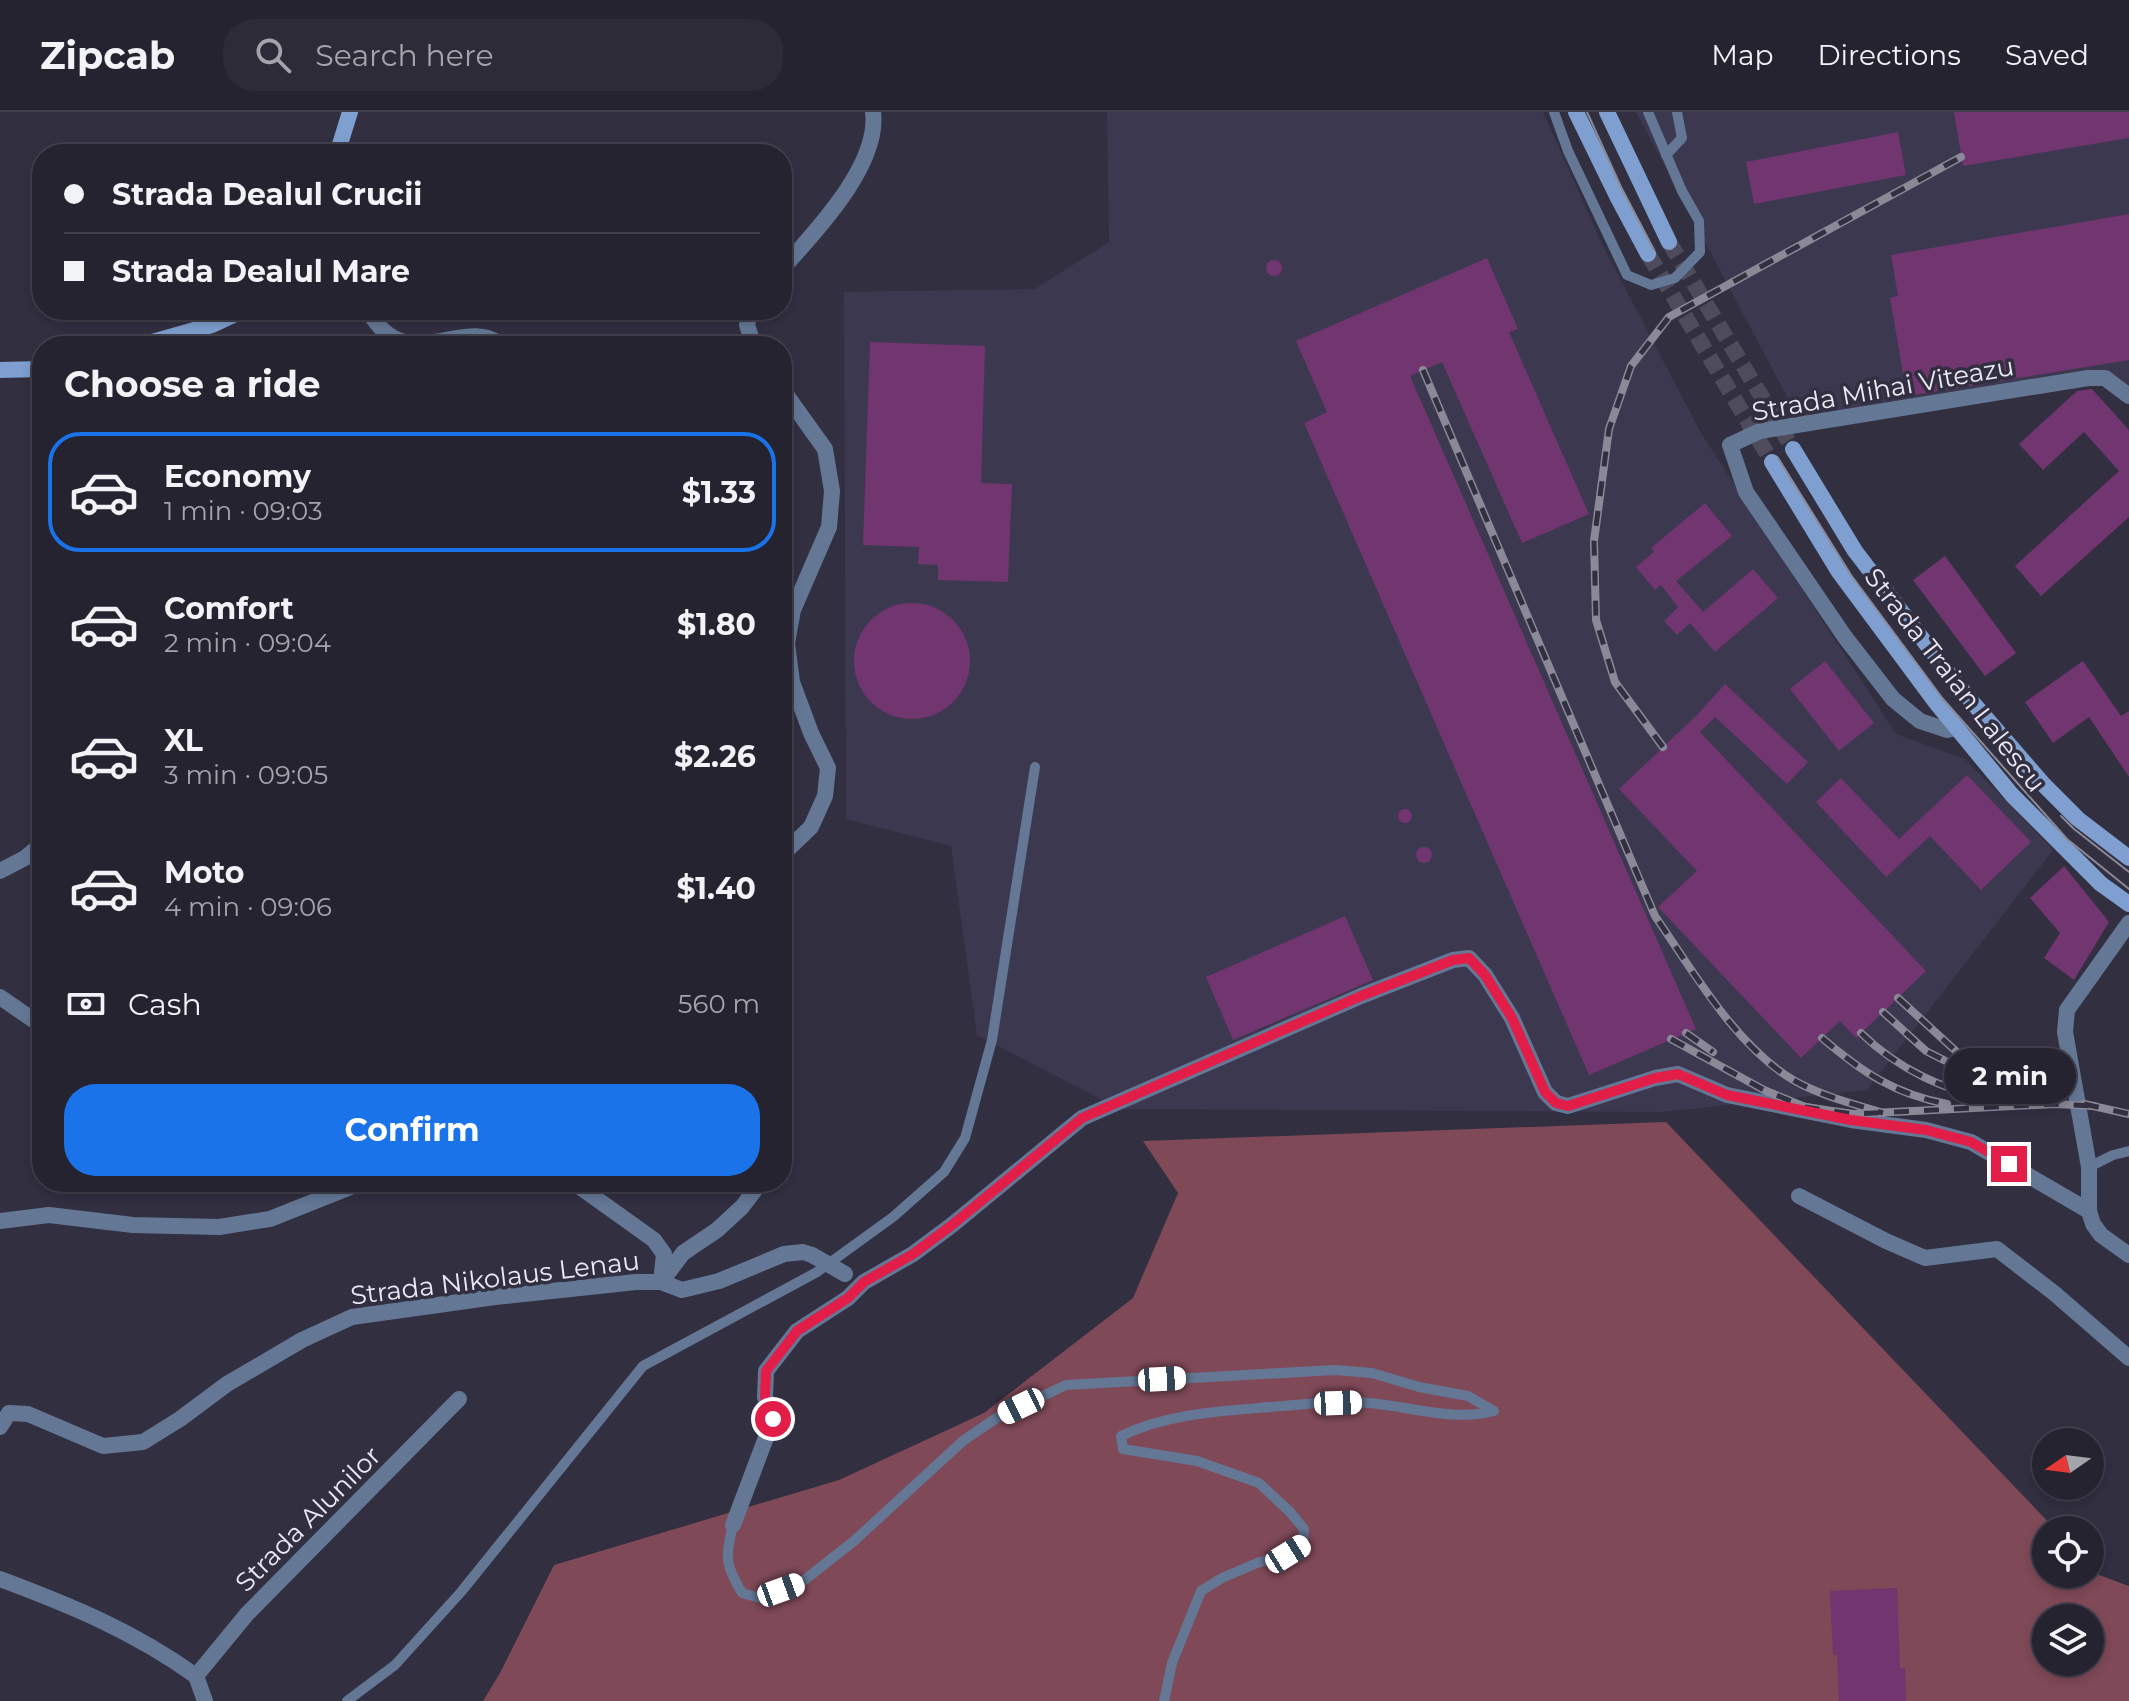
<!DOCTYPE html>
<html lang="en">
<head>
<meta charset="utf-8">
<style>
	:root { --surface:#262331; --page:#2e2b39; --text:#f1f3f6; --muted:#a4a4ab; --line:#42404d; --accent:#1a73e8 }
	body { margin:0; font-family:Montserrat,sans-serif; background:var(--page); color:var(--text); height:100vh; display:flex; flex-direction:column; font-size:30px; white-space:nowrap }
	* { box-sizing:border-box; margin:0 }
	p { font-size:26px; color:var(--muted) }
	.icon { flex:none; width:44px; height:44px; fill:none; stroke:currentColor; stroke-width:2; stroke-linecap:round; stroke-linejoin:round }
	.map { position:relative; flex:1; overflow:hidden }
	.sheet { position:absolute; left:32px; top:224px; width:760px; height:856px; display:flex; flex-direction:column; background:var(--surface); border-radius:32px; box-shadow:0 4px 12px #0003,0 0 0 2px var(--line) }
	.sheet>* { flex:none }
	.hud { position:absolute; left:32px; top:32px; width:760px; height:176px; border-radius:32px; box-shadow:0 4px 12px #0003,0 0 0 2px var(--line); display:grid; align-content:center; height:176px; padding:0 32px; background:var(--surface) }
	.needle { width:52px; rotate:256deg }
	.fabs { position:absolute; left:2032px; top:1316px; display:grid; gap:16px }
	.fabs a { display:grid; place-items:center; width:72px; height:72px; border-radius:50%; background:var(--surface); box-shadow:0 4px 12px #0003,0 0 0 2px var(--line); font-size:40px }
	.end { position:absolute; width:36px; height:36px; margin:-18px; border:10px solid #e11d48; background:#fff; box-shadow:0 0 0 4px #fff }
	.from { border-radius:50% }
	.bubble { position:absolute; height:56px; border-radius:28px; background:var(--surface); box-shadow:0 4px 12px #0003,0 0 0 2px var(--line); font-size:26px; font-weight:700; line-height:56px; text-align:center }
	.car { position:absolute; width:24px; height:48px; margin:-24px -12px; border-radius:10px; box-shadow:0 0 6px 2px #0007; background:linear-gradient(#fff 24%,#345 0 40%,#fff 0 76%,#345 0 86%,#fff 0) }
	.hud b { display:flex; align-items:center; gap:28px; height:76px; font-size:30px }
	.hud b+b { border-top:2px solid var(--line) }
	.hud i { width:20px; height:20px; background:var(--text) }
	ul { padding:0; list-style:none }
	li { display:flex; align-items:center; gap:24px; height:120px; margin:0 16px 12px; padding:0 16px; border:4px solid transparent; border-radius:32px }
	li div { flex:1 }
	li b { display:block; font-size:30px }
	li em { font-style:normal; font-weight:700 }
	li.active { border-color:var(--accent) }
	li>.icon { width:72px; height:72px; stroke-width:1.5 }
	h2 { padding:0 32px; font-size:36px; line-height:96px }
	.pay { display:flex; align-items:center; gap:20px; height:88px; padding:0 32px; font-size:30px }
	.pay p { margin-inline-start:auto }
	.button { display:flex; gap:16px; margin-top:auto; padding:16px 32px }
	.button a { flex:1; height:92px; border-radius:32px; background:var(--accent); color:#fff; font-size:32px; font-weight:700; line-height:92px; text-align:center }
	header { display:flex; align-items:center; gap:48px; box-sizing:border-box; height:112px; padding:0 40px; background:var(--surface); border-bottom:2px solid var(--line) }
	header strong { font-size:38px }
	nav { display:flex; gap:44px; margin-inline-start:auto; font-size:28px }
	.search { width:560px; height:72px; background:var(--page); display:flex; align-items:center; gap:20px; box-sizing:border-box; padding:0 28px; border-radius:32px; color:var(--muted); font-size:30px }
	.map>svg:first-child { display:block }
</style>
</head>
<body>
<header>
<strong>Zipcab</strong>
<div class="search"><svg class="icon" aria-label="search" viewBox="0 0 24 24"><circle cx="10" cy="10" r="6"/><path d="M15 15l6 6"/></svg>Search here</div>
<nav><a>Map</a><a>Directions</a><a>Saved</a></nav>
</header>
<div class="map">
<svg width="2129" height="1589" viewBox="0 0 2129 1589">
	<rect width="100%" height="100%" fill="#322f41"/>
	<g fill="#3c3850">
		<polygon points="1107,0 1543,0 1602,132 1701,321 1896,622 1965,647 2053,738 1867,978 1662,1000 1120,997 977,923 951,734 846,707 844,180 1035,177 1109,130"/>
		<polygon points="1636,0 2129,0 2129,284 2105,266 1802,313"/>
	</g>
	<path fill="#7f4958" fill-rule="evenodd" d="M1666,1010l390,408h-10v44h44v-8l9,9 30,11v115h-1646l17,-28 54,-108 285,-85 145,-67 149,-115 45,-105 -35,-52zM2046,1506h44v44h-44z"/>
	<g fill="#713570">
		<polygon points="1954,0 2129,0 2129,26 1963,54"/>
		<polygon points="1898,20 1906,63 1754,92 1746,50"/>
		<polygon points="2129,102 2129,248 1907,284 1890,186 1898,184 1891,143"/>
		<polygon points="1487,146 1518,217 1509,220 1589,402 1522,431 1442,250 1410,264 1696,917 1589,963 1304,311 1327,300 1296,229"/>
		<circle cx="1274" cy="156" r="8"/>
		<polygon points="870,230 985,234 981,371 1012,372 1008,470 938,468 938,453 918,452 919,435 863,433"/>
		<polygon points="2092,277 2129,318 2129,405 2041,484 2015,454 2119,359 2084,320 2043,358 2019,332 2077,279"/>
		<polygon points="1705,391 1732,424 1676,469 1703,500 1753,457 1778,486 1715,540 1690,511 1677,523 1664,509 1678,495 1661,473 1655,478 1636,455 1654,440 1651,436"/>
		<polygon points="1945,444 2016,541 1985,564 1913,468"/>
		<circle cx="912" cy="549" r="58"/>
		<polygon points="1825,549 1874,611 1839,639 1790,577"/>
		<polygon points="2083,549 2121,604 2129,599 2129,665 2089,605 2053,631 2025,590"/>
		<polygon points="1725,572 1808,650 1787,672 1715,605 1700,620 1926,859 1856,926 1840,909 1801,946 1658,795 1697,759 1619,677 1697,603"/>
		<polygon points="1967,663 2031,730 1981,778 1930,724 1886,765 1816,690 1841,666 1899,727"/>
		<circle cx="1405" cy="704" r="7"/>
		<circle cx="1424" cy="743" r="8"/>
		<polygon points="2064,754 2109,810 2074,868 2044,846 2060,821 2030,786"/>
		<polygon points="1345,804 1373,868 1233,928 1206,865"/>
		<polygon points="1897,1476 1900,1557 1905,1556 1906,1589 1839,1589 1837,1543 1833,1543 1830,1479"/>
	</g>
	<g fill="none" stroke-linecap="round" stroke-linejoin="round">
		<g stroke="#4e4b5c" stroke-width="16" stroke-dasharray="16 8" stroke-linecap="butt">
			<polyline points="1669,130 1793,337"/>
			<polyline points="1648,142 1772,350"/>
		</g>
		<g stroke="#647896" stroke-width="10">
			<polyline points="1554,0 1568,39 1627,163 1651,173 1675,166 1700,140 1699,109 1682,79 1648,0"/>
			<polyline points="1666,43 1682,26 1677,0"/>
			<polyline points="2089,1055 2113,1043 2129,1039"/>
			<path d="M733,1413c-8,31 -8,40 9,68l18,5 42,-16 52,-41 110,-101 34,-23 68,-32 269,-15 37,3 47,14 49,9 26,15c-43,11 -83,-5 -126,-8 -28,-3 -58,1 -86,3 -54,5 -112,6 -161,30l2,13 74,12 62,22 31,29 14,17 -1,15 -15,10 -31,9 -35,15 -21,13 -29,72 -8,38"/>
			<polyline points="347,1589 395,1553 461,1480 643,1254 817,1160 893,1105 944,1060 965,1026 992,928 1035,655"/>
		</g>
		<g stroke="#647896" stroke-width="16">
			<path d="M782,157c33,-37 98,-104 91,-157"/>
			<path d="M368,198c38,70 96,3 135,36"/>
			<polyline points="751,198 747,213 754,234"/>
			<polyline points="782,277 825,337 832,379 829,415 793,498 787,531 792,570 811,621 828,656 825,684 811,715 782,743"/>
			<polyline points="1957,616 1947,618 1920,609 1893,587 1845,525 1746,380 1730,333 1760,319 2088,266 2105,266 2129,284"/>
			<polyline points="0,759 25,746 42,732"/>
			<polyline points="2129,811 2067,898 2065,920 2089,1055 2089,1099 2093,1112 2101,1123 2129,1143"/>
			<polyline points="0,885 42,914"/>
			<polyline points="573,1070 654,1128 664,1142 661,1170"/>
			<polyline points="1799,1084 1886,1129 1925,1146 1997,1137 2054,1181 2129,1246"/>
			<polyline points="0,1109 49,1103 133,1113 219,1115 270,1107 363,1070"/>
			<polyline points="662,1169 683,1141 717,1118 742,1095 761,1070"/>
			<polyline points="0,1315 9,1301 28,1302 103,1334 143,1330 180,1307 227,1272 302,1228 352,1205 495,1185 636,1170 661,1170 682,1178 719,1169 784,1142 803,1140 812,1143"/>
			<polyline points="733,1413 773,1307 765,1285 766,1259 797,1219 848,1186 864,1170 913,1142 952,1113 1082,1006 1361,884 1453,848 1469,846 1485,863 1512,906 1545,980 1556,991 1568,994 1655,966 1678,962 1727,983 1851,1008 1926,1018 1971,1030 2089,1099"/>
			<path d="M0,1467c72,27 133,52 196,97"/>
			<polyline points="196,1564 247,1502 459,1287"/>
			<polyline points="196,1564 205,1589"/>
		</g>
		<g stroke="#7e9fcf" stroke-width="16">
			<polyline points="1576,0 1618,86 1648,142"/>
			<polyline points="1607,0 1669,130"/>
			<polyline points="337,42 350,0"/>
			<polyline points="138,234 212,213 244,198"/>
			<polyline points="0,258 42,257"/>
			<polyline points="1793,337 1855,439 1960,576 2044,673 2078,707 2129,746"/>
			<polyline points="1772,350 1839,460 1937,592 2012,683 2101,772 2129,792"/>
		</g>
		<g stroke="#8b8998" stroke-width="2">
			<polyline points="1587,0 1621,75 1654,138"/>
			<polyline points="1778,346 1851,463 1943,587 2067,727 2129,777"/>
			<polyline points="2061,704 2074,717 2129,760"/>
		</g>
		<defs>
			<g id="rail">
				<path d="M1423,258l232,546c38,55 81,131 140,165 27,15 59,23 88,32"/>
				<polyline points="1663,635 1615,570 1596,508 1594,429 1609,317 1631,254 1669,205 1961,45"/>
				<polyline points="1898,886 1970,952 2005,974 2052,987"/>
				<polyline points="1883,900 1926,939 1975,964"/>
				<polyline points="1686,921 1713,940"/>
				<path d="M1861,921c40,39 81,54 133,70"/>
				<path d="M1822,926c40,34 72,56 125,66"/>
				<polyline points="1671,927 1764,978 1805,995 1853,1002 2056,992 2094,994"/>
				<polyline points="2084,992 2129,1002"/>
			</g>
		</defs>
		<use href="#rail" stroke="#8b8998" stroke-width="8"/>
		<use href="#rail" stroke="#322f41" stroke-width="5" stroke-dasharray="15" stroke-linecap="butt"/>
		<polyline stroke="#647896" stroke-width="16" points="812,1143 845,1162"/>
	</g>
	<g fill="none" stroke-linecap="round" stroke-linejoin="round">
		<polyline stroke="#e11d48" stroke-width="10" points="773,1307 765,1285 766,1259 797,1219 848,1186 864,1170 913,1142 952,1113 1082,1006 1361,884 1453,848 1469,846 1485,863 1512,906 1545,980 1556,991 1568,994 1655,966 1678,962 1727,983 1851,1008 1926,1018 1971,1030 2009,1052"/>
	</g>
	<g text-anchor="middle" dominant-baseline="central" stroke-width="7" stroke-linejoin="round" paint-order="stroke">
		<g font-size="26" fill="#ebeaf6" stroke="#322f41">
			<text transform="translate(1883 277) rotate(-10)">Strada Mihai Viteazu</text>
			<text transform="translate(1955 568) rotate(52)">Strada Traian Lalescu</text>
			<text transform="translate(495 1166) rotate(-7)">Strada Nikolaus Lenau</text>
			<text transform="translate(308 1407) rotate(-45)">Strada Alunilor</text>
		</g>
	</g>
</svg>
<div class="fabs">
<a><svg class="needle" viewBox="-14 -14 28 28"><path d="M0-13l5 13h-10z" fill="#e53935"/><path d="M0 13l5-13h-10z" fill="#a4a4ab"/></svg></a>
<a><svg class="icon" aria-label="locate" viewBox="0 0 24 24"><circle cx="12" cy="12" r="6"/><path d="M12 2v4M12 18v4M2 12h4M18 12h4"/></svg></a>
<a><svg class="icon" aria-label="layers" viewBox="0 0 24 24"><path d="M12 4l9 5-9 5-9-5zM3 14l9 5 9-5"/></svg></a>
</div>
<i class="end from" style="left:773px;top:1307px"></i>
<i class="end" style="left:2009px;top:1052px"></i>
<div class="bubble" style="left:1944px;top:936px;width:132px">2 min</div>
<i class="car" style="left:1162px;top:1267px;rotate:87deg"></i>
<i class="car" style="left:1338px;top:1291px;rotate:88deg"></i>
<i class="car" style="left:1021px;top:1294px;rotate:244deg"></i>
<i class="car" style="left:1288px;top:1442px;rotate:58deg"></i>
<i class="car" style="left:781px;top:1478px;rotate:70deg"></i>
<div class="hud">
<b><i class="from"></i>Strada Dealul Crucii</b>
<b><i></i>Strada Dealul Mare</b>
</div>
<section class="sheet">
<h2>Choose a ride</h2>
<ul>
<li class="active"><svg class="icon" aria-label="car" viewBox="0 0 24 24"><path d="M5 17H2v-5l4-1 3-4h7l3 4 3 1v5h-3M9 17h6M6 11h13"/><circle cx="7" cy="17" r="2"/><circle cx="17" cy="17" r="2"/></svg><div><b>Economy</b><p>1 min · 09:03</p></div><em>$1.33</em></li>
<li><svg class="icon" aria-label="car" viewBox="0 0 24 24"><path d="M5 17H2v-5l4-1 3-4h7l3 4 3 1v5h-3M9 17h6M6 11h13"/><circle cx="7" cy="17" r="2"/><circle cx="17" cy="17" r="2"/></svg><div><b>Comfort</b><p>2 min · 09:04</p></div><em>$1.80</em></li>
<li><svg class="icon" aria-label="car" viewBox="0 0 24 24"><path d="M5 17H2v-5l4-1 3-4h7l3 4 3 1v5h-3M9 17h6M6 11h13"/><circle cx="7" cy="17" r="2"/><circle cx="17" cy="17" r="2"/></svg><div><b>XL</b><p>3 min · 09:05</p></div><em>$2.26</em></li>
<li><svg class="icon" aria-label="car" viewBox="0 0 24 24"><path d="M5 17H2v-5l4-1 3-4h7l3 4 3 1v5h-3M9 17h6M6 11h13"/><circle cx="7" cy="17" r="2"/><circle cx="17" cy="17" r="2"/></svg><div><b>Moto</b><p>4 min · 09:06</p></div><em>$1.40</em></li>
</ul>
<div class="pay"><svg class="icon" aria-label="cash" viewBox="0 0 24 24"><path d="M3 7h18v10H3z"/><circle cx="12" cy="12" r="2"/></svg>Cash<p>560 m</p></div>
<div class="button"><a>Confirm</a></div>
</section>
</div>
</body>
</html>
